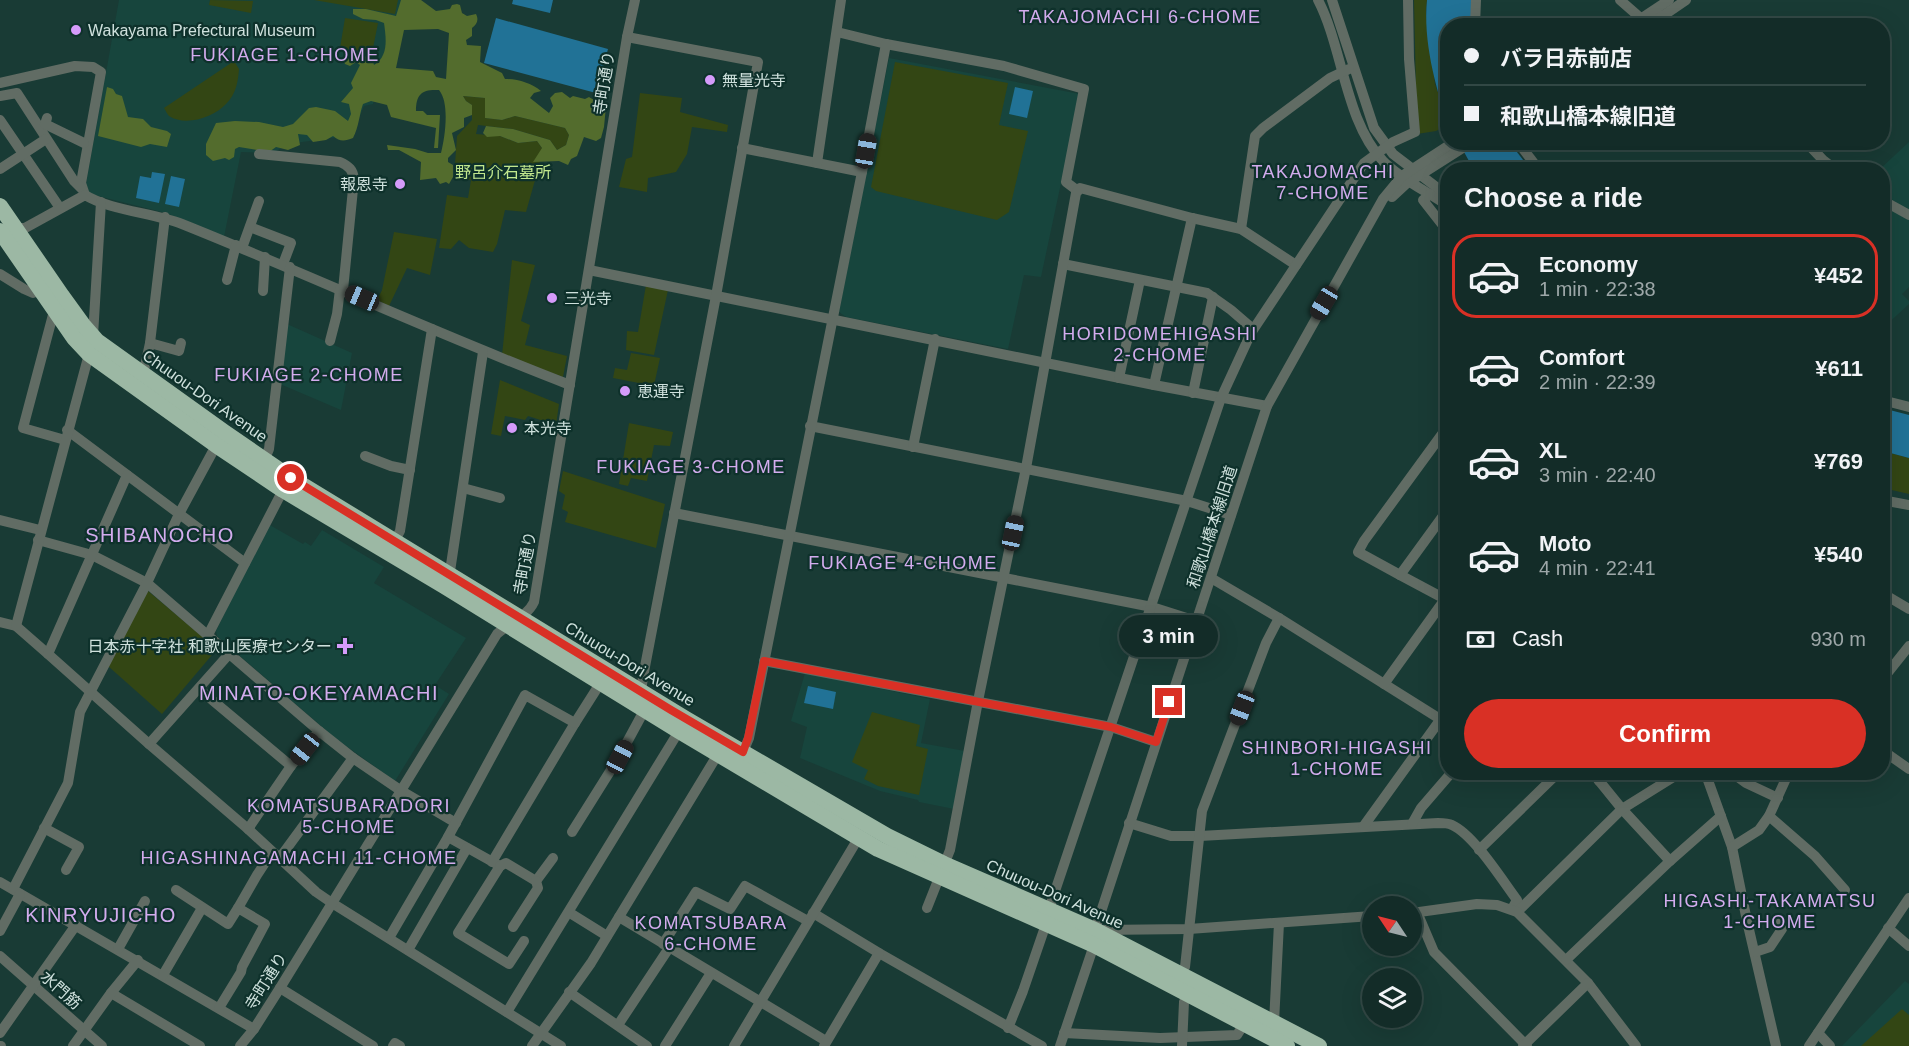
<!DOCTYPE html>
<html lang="en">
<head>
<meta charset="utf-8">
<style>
	:root { --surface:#132c28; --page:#1c3430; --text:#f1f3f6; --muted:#9da7a8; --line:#324845; --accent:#d93025 }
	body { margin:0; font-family:Arial,"Noto Sans JP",sans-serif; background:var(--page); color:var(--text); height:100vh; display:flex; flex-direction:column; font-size:22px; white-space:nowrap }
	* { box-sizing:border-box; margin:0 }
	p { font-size:20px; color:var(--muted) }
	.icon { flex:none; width:33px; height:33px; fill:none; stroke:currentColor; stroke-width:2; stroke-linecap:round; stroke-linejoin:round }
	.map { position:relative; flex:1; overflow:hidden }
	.drawer { position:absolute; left:1440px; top:162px; width:450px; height:618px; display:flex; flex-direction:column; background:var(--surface); border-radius:24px; box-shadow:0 6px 24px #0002,0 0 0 2px var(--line) }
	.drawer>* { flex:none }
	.top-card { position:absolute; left:1440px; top:18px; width:450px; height:132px; border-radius:24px; box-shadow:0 6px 24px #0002,0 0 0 2px var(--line); display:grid; align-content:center; height:132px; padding:0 24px; background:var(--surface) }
	.needle { width:39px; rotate:305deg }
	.controls { position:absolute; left:1362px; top:896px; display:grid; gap:12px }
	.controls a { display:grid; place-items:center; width:60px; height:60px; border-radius:50%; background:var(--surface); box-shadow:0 6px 24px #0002,0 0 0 2px var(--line); font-size:30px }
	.end { position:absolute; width:27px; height:27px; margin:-14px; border:8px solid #d93025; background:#fff; box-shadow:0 0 0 3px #fff }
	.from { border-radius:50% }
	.bubble { position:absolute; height:42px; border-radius:21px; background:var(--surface); box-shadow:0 6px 24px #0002,0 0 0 2px var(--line); font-size:20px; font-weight:700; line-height:42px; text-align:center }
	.car { position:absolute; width:18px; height:36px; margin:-18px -9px; border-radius:8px; box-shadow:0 0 4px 2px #0007; background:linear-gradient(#222 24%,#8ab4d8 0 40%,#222 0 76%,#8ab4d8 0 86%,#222 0) }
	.top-card b { display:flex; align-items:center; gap:21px; height:57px; font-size:22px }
	.top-card b+b { border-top:2px solid var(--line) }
	.top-card i { width:15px; height:15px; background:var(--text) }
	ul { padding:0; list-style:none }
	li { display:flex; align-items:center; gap:18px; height:84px; margin:0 12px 9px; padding:0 12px; border:3px solid transparent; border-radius:24px }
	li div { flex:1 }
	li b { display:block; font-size:22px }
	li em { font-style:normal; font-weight:700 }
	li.selected { border-color:var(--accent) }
	li>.icon { width:54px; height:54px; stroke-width:1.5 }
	h2 { padding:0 24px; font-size:27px; line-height:72px }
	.pay { display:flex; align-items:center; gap:15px; height:66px; padding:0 24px; font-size:22px }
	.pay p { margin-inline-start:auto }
	.button { display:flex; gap:12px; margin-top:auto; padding:12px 24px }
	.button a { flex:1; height:69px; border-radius:36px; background:var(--accent); color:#fff; font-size:24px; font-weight:700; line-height:69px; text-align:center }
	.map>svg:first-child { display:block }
</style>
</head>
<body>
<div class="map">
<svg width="1909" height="1046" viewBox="0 0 1909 1046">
	<rect width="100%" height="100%" fill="#193b35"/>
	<g fill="#17453d">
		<polygon points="119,0 411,0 394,18 373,104 364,106 352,135 288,144 273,153 241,152 224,237 166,213 90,194 86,184"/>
		<polygon points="889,58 1080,94 1041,277 1024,275 1008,349 846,317 839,312"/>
		<polygon points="1909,142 1909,211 1883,194 1882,170 1879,170"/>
		<polygon points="1882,204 1909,219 1909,287 1902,294 1909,301 1909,304 1883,328"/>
		<polygon points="287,324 352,353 341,410 280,384"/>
		<polygon points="268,524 303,544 305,542 311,546 322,530 384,567 374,583 466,638 435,685 449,694 395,781 335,738 217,636 216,631"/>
		<polygon points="805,673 930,699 921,743 965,751 954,809 919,802 918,800 880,791 800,758 807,727 791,721"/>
		<polygon points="1905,981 1909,984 1909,1046 1842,1046"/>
	</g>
	<g fill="#334614">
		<polygon points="210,0 253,1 251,13 209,5"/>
		<polygon points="314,0 398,0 395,14"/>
		<polygon points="1414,0 1427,0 1426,12 1435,84 1448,122 1447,125 1436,131 1417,134"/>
		<polygon points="345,18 378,23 372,53 340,48"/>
		<path d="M234,61l5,8c-1,13 -3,25 -13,35 -12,13 -40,23 -57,12 -2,-2 -3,-5 -5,-8z"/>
		<polygon points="895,62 1008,83 999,125 1028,131 1009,212 997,220 876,191 871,187"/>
		<polygon points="640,93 682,98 680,112 728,125 727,132 692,127 687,154 676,172 648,178 647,192 619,187 626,159 632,157"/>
		<polygon points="463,96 485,98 485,118 502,120 515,116 565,128 569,135 566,145 557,150 550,140 513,129 478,125 476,134 500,136 518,143 537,141 542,148 539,166 526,212 505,210 497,244 493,252 469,248 459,240 451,249 439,248 447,195 468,198 471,180 454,178 457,136 472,120 472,105 466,101"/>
		<polygon points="394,232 437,239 430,275 407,268 389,306 377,300 382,290"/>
		<polygon points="512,260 535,265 521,321 530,325 525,345 567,356 563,377 502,355"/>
		<polygon points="646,285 668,290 654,355 626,350 627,331 638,332"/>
		<polygon points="631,353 660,358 651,399 641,397 644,384 613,378 615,368 627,370"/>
		<polygon points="500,380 559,404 556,425 528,416 525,420 505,416 501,436 491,434"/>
		<polygon points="629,423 673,432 670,446 654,445 647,481 631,478 628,486 619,484"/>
		<polygon points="1882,451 1909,458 1909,494 1883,488"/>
		<polygon points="563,471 665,504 656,548 565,522 568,512 562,509 565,495 559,491"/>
		<polygon points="148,591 217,649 162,714 108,666"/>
		<polygon points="872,712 920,725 916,746 928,749 919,795 878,786 864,779 868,770 852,762"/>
		<polygon points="1902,1009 1909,1015 1909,1046 1861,1046"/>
	</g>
	<g fill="#536c2d" fill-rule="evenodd">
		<path d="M401,0h20l15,11 14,-2 2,-4 5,-1 3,1 2,8 5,3 9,-2c3,6 1,10 -4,14v8l-6,4 1,5 14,1 -1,16 22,11 3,6c13,0 26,4 36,12l-7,2 -4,5 19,15 4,-7 -3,-8 5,-5 7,-1 8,6 3,-2 12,3 4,-2 5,3 4,6h8l-2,21 -3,11 -5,3 -12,-4 -7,19 -6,3 -3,6 -9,-4 -26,1 9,-14 -5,-7 -19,2 -18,-7 -13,1 -4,-4 3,-7 27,3 37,11 7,10 9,-5 3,-10 -4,-7 -50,-12 -13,4 -17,-2v-20l-22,-2 3,5 6,4v10l-8,3v9l-12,6 4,17 -8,8v4l5,3v12l-4,7 -3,-2 -6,2 -4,-6 -16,2 1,-18 -22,-12h-11l-1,-5 28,4 13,4h13c4,-16 9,-50 -2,-63 -17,-1 -23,4 -23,21h7l4,4h13l-2,33h-4l2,-20 -45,-11 -4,-12 -16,-4 -8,3c-4,11 -4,23 -10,34 -8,3 -13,4 -20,-2l-7,4 -13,2 -6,-7 -9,-1 2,11 -12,5 -12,-3 -7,5 -30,-5 -4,2 -1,8 -5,3 -4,-2 -12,3 -7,-6v-11l10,-21 19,-2 24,1 24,5 10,-3 16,-16 7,-1 19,4 13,10 3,-7 -2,-10 -8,-2 12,-14 -2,-5 9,-18 -4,-3 -6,4 -5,-2 -2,-6 5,-4 13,5 5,-3 7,5 1,4c15,-9 12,-27 10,-42l-8,-3 -13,-1 -10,-5v-5h13l30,7zM438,29l11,4 -3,46 -10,-2 -3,-6 -37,-3 8,-38z"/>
		<polygon points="107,87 113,89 116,94 122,96 128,117 143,119 151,127 167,131 171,134 167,147 150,144 141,147 98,136"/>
	</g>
	<g fill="#217296">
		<polygon points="513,0 553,0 550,13 512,4"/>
		<path d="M1427,0h45l-1,25 -23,1 -1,96c-12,-38 -24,-81 -20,-122z"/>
		<polygon points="496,18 608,49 596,93 484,63"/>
		<polygon points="1015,87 1033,91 1027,118 1009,114"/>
		<polygon points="1459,143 1510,143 1530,169 1480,169 1469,161"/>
		<polygon points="152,172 165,174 159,203 136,198 140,176 151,178"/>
		<polygon points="171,176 185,179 179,207 165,204"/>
		<polygon points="1882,408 1909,415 1909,458 1883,451"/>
		<polygon points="808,686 836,692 833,709 804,703"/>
	</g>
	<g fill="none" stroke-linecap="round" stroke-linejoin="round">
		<g stroke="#616c64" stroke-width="10">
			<path d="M1318,0c25,48 27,121 65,161 16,17 45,31 65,45"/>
			<polyline points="1332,0 1374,128 1393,154 1448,196"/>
			<polyline points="1620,0 1644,21"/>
			<polyline points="1656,12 1672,26"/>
			<polyline points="1475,26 1476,0"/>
			<polyline points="1630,26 1669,0"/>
			<polyline points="1648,26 1686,0"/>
			<polyline points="837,32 886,44 1004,66 1084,89 1066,182 1078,191"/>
			<polyline points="0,83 75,66 93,67 101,72 81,183 85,195"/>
			<polyline points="0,96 17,93 74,181 82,189"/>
			<polyline points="47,118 45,124 84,143"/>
			<polyline points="0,120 60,208"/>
			<polyline points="1518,142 1539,170"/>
			<polyline points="1806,142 1823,160 1836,170"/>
			<polyline points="742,148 862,172"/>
			<path d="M259,154l81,8c9,4 13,8 14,17l-11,111"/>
			<polyline points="817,163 841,0"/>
			<polyline points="0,169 46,139"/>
			<polyline points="1430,194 1423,200 1448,232"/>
			<polyline points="1392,197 1406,184 1472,142"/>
			<polyline points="1882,200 1909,215"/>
			<polyline points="250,227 291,243 283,264"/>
			<path d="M12,228h13l60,-33c24,15 68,18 97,29 130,52 257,111 388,161"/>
			<polyline points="1241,229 1255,136 1263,128 1330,78 1349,69"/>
			<polyline points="242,248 259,201"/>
			<polyline points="1063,264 1207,293 1231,310 1253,329"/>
			<polyline points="589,270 1154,385 1267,406"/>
			<polyline points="0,274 24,289 33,293 44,288"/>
			<polyline points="227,280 236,245"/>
			<polyline points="263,291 265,257"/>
			<polyline points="54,311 23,428 65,440"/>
			<polyline points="93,336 101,202"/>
			<polyline points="330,341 337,314 340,289"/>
			<polyline points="150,343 179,351 181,343"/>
			<polyline points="143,375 150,343 165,217"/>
			<polyline points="1119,378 1140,280"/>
			<polyline points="1154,385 1192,218"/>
			<polyline points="1193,393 1213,297"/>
			<polyline points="1882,400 1909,407"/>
			<polyline points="810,426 1187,501 1231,515"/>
			<polyline points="67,430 245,563"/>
			<polyline points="913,447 935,339"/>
			<polyline points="365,456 391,466 410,470"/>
			<polyline points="264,461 269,449 290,267"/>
			<polyline points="463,488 500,498"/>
			<polyline points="1882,500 1909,505"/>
			<polyline points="674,513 1152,607 1196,621"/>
			<polyline points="0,520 40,530"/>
			<polyline points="38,540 92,555 147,583 319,731 353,758 400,790 456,823"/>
			<polyline points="392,546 400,531 432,329"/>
			<polyline points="1400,575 1358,552 1364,541 1448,426"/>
			<polyline points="449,578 483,352"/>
			<polyline points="1211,578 1279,618 1440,719"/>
			<polyline points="1882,593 1909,609"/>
			<polyline points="1445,599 1400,575 1448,509"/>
			<polyline points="0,622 16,626 48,654 149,744 248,829 316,892 332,903 561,1046"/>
			<polyline points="16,626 89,354"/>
			<polyline points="208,635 283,490"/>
			<polyline points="48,654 127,475"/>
			<polyline points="764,661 1111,727 1156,742"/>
			<polyline points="1882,680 1909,646"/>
			<polyline points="1384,684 1448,595"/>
			<polyline points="199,689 291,766"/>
			<polyline points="149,744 230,653"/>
			<polyline points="1882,750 1909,769"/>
			<polyline points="738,752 743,752 749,738 862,172 886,44"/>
			<polyline points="1592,772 1622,809 1670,861"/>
			<polyline points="1705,772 1732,847 1747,921 1776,1046"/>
			<polyline points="1731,772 1746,783 1778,798"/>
			<polyline points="1599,781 1611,772"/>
			<polyline points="1769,816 1815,856 1845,890"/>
			<path d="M1129,823l42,13h29l238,-13c5,0 10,0 14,2 22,10 50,55 65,75l-5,9"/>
			<polyline points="1412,824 1421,808 1452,772"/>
			<polyline points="1363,827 1448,709"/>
			<polyline points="44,828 79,847 66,870"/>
			<polyline points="248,829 291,766 319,731"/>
			<polyline points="572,832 619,757 645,709 641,692 643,677 716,296 758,62 627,37"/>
			<polyline points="448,837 500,866 458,933 509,964 524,941"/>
			<polyline points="1732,847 1759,830 1769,816 1789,772"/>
			<polyline points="1479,850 1559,772"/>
			<polyline points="279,859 353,758"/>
			<polyline points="492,862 575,723"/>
			<polyline points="500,866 506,863 536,881 553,858"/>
			<polyline points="0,882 254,1029"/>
			<polyline points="13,889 68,783 80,712 147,583 179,514 219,440"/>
			<polyline points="176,890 228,924 238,908 265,924 242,967 241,972 219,1008"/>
			<polyline points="238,908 257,875 272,852"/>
			<polyline points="927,908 950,850 978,701 1026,468 1076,193 1080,188 1192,218 1241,229 1296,265"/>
			<polyline points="1049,909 1221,398 1251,333 1364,163 1393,142 1415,132 1409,59 1408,0"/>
			<polyline points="1417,912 1434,952 1527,1046"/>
			<polyline points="1517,912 1622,809 1675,776 1686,772"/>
			<polyline points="570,913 607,936"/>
			<polyline points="813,913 879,953 1042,1046"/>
			<polyline points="1412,913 1477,904 1497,905 1517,912 1588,983 1636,1046"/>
			<polyline points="619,917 826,1041"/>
			<polyline points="513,927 538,888 536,881"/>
			<polyline points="1888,928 1909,946"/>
			<polyline points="1100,930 1189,929 1372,916"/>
			<polyline points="0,931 20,894"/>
			<polyline points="389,938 448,837 525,695 575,723 601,682"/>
			<polyline points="663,944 696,892 730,909 745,886 808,921"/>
			<polyline points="118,949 145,901"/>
			<polyline points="408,950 467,848"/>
			<polyline points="1755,952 1770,947 1782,929 1780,919"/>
			<polyline points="0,956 102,1046"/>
			<polyline points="1566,960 1670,861 1721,816"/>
			<polyline points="1179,974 1185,967 1202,811 1266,643 1279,618"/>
			<polyline points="163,975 202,908"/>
			<polyline points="280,988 373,1046"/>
			<polyline points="569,992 647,1046"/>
			<polyline points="111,993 200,1046"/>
			<polyline points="507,1012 679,731"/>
			<polyline points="1274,1023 1279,923"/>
			<polyline points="618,1025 669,948"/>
			<polyline points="1008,1028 1023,991 1046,924"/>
			<polyline points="0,1033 76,925"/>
			<polyline points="1064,1033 1160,1038 1237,1035 1244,1024"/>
			<polyline points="1818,1033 1830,1046"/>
			<polyline points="0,1046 1,1046"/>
			<polyline points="73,1046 111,993 138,960"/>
			<path d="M240,1046l14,-17 26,-41 217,-354c12,-11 30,-17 37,-32l93,-565 8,-37"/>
			<polyline points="393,1046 395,1043 400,1046"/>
			<polyline points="532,1046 591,963 718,754 723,754"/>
			<polyline points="665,1046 711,973"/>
			<polyline points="734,1046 859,837"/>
			<polyline points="824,1046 879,953"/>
			<polyline points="1060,1046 1094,945 1095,930 1267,406 1383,199 1402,176 1454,142"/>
			<polyline points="1182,1046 1184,1002 1187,995"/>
			<polyline points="1523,1046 1588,983"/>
			<polyline points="1809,1046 1909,898"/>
		</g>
		<g stroke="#9cb8a4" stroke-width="16">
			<polyline points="0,206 62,296 83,325 97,341 224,432 291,478 686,719 887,836 944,864 1095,930 1319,1046"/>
			<polyline points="0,231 74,338 89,354 216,445 283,490 444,586 679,731 878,849 1094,945 1287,1046"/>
		</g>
	</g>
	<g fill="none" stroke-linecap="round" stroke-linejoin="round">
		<polyline stroke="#d93025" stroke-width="8" points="291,478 671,710 743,752 748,738 764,661 1111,727 1156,742 1169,702"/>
	</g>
	<g fill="#d59bfa" stroke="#0e312b" stroke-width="2">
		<circle cx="76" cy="30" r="6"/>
		<circle cx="710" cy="80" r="6"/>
		<circle cx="400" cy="184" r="6"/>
		<circle cx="552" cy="298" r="6"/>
		<circle cx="625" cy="391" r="6"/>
		<circle cx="512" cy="428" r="6"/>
		<path d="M342 637h6v6h6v6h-6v6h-6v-6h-6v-6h6z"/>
	</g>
	<g text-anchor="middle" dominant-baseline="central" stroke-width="4.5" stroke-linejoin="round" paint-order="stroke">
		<g font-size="16" fill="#cfe1dd" stroke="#0e312b" text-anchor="start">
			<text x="88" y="30">Wakayama Prefectural Museum</text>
			<text x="722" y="80">無量光寺</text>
			<text x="388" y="184" text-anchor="end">報恩寺</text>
			<text x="564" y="298">三光寺</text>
			<text x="637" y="391">恵運寺</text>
			<text x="524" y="428">本光寺</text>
			<text x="332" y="646" text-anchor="end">日本赤十字社 和歌山医療センター</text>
		</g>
		<g font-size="16" fill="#cfe1dd" stroke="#0e312b">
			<text transform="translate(604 83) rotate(-81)">寺町通り</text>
			<text transform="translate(205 396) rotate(35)">Chuuou-Dori Avenue</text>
			<text transform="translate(1212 527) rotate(-72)">和歌山橋本線旧道</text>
			<text transform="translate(525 563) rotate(-80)">寺町通り</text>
			<text transform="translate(630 664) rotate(31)">Chuuou-Dori Avenue</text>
			<text transform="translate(1055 894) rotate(24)">Chuuou-Dori Avenue</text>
			<text transform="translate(266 981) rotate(-58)">寺町通り</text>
			<text transform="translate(61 990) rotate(42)">水門筋</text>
		</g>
		<g font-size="16" fill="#c1e78d" stroke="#0e312b">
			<text x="503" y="172">野呂介石墓所</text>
		</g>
		<g font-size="18" letter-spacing="1.5" fill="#d3acee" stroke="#0e312b">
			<text x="1140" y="17">TAKAJOMACHI 6-CHOME</text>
			<text x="285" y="55">FUKIAGE 1-CHOME</text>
			<text x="1323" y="172">TAKAJOMACHI<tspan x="1323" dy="21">7-CHOME</tspan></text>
			<text x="1160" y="334">HORIDOMEHIGASHI<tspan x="1160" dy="21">2-CHOME</tspan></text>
			<text x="309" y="375">FUKIAGE 2-CHOME</text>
			<text x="691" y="467">FUKIAGE 3-CHOME</text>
			<text x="903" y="563">FUKIAGE 4-CHOME</text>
			<text x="1337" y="748">SHINBORI-HIGASHI<tspan x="1337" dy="21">1-CHOME</tspan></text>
			<text x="349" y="806">KOMATSUBARADORI<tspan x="349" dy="21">5-CHOME</tspan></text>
			<text x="299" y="858">HIGASHINAGAMACHI 11-CHOME</text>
			<text x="1770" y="901">HIGASHI-TAKAMATSU<tspan x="1770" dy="21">1-CHOME</tspan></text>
			<text x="711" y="923">KOMATSUBARA<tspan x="711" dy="21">6-CHOME</tspan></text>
		</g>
		<g font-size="20" letter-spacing="1.5" fill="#d3acee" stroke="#0e312b">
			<text x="160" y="535">SHIBANOCHO</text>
			<text x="319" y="693">MINATO-OKEYAMACHI</text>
			<text x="101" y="915">KINRYUJICHO</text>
		</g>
	</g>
</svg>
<div class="controls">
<a><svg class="needle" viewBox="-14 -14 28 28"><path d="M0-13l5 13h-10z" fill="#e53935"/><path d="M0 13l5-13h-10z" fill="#9da7a8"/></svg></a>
<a><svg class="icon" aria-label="layers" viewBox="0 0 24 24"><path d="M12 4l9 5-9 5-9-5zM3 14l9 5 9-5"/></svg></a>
</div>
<i class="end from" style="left:291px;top:478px"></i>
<i class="end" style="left:1169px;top:702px"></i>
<div class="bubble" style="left:1119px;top:615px;width:99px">3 min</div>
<i class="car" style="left:866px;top:151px;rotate:10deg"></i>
<i class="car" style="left:362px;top:298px;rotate:293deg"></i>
<i class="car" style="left:1324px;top:303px;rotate:211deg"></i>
<i class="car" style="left:1013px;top:533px;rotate:12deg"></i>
<i class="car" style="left:1242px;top:708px;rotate:201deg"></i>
<i class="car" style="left:305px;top:749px;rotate:218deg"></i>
<i class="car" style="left:620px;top:757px;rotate:28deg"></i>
<div class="top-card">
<b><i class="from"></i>バラ日赤前店</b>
<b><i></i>和歌山橋本線旧道</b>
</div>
<section class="drawer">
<h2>Choose a ride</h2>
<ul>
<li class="selected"><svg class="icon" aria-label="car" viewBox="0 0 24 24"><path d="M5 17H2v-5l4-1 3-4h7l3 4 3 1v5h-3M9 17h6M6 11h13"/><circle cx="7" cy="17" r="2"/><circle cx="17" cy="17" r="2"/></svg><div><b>Economy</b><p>1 min · 22:38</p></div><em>¥452</em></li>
<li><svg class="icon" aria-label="car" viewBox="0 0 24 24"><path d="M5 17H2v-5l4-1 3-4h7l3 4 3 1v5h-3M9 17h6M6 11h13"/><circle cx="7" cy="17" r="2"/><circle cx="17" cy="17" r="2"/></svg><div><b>Comfort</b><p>2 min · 22:39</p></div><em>¥611</em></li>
<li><svg class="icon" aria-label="car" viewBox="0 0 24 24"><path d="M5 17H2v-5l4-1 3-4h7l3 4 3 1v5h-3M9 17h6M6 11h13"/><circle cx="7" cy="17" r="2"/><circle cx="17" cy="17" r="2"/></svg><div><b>XL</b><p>3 min · 22:40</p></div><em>¥769</em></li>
<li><svg class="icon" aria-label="car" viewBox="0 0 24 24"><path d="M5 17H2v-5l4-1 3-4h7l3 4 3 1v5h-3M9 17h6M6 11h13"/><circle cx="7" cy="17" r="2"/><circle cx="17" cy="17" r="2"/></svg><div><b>Moto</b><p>4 min · 22:41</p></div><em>¥540</em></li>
</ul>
<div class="pay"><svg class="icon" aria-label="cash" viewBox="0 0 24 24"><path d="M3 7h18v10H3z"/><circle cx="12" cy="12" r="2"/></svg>Cash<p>930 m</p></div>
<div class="button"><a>Confirm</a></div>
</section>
</div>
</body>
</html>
